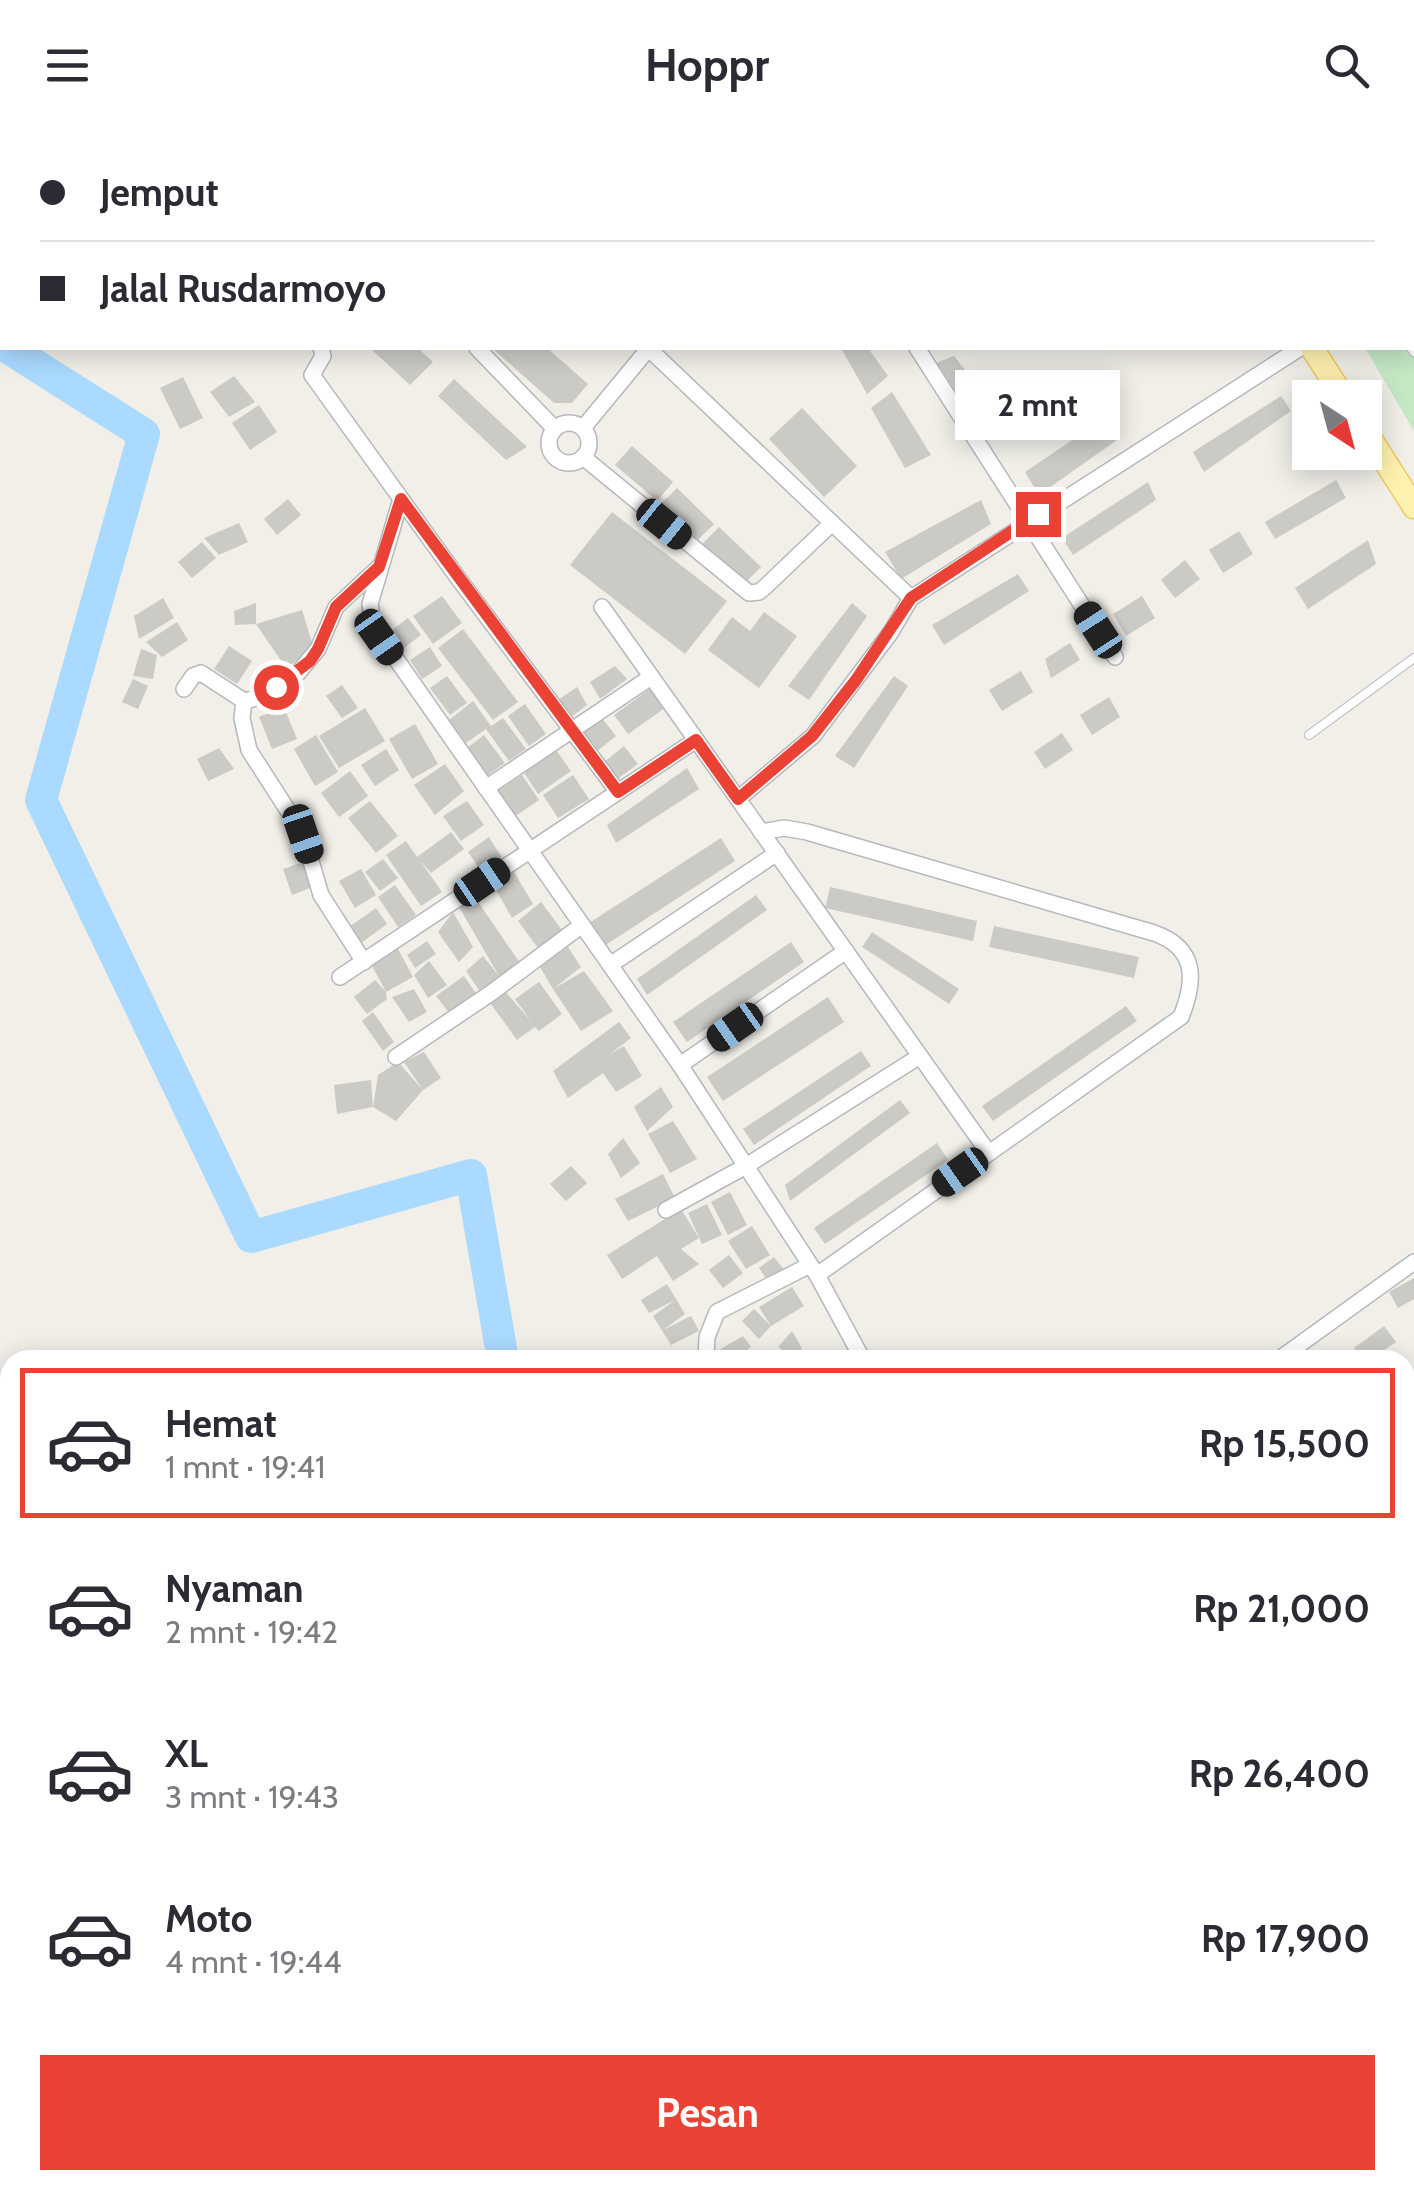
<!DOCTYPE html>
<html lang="id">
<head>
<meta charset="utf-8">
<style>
	:root { --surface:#fff; --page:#f2f2f3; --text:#2b2b33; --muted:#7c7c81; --line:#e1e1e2; --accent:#ea4335 }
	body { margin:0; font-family:Cabin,sans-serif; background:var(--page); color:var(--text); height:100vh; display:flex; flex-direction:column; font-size:38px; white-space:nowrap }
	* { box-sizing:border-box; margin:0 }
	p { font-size:32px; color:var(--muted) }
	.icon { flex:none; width:55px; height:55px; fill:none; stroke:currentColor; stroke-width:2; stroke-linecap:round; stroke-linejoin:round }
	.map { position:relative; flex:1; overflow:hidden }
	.drawer { position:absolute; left:0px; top:1220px; width:1415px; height:840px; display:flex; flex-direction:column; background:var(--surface); border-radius:30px 30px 0 0; box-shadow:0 5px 25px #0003 }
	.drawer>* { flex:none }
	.guide { position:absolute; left:0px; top:0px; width:1415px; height:220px; box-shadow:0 5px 25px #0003; display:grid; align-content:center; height:220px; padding:0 40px; background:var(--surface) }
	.needle { width:65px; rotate:144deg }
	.controls { position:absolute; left:1292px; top:250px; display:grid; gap:20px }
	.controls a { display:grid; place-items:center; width:90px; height:90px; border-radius:0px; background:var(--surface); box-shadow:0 5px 25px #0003; font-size:50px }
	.end { position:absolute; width:45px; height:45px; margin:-22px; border:12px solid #ea4335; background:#fff; box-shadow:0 0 0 5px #fff }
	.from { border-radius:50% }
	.bubble { position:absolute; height:70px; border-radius:0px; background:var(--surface); box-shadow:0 5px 25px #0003; font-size:32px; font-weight:700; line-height:70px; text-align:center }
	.car { position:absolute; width:30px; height:60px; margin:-30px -15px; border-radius:12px; box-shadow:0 0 8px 2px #0007; background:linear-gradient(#222 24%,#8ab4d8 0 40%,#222 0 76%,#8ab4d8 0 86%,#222 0) }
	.guide b { display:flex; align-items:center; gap:35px; height:95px; font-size:38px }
	.guide b+b { border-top:2px solid var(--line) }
	.guide i { width:25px; height:25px; background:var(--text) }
	ul { padding:18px 0 0; list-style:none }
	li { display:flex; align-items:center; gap:30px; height:150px; margin:0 20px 15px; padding:0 20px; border:5px solid transparent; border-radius:0px }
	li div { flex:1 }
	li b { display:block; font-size:38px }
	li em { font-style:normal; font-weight:700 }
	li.active { border-color:var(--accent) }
	li>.icon { width:90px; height:90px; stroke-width:1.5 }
	.action { display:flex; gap:20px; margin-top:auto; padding:20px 40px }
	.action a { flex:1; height:115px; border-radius:0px; background:var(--accent); color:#fff; font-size:40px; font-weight:700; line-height:115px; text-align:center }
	header { display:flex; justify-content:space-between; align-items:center; height:130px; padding:0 40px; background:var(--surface); font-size:45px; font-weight:700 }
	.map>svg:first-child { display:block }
</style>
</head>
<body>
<header><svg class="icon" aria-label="menu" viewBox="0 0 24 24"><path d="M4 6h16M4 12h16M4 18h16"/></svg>Hoppr<svg class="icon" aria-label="search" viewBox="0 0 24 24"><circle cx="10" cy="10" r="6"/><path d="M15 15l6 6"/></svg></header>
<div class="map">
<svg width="1414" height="2060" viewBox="0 0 1414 2060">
	<rect width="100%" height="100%" fill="#f1efe8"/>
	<polygon fill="#c5e8c5" points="1315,0 1414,0 1414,301 1365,218 1412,218 1412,2 1312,2"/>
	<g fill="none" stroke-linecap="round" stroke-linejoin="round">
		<g stroke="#aadaff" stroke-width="32">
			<polyline points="8,218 144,304 41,670 251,1107 471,1045 503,1230"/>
			<polyline points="1382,2060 1385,2050"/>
		</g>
	</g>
	<g fill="#cccac5">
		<polygon points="370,218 418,218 433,232 410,255"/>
		<polygon points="492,218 547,218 588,254 572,273 554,273"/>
		<polygon points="841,218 868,218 888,246 867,264"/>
		<polygon points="954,226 997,280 978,292 936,233"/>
		<polygon points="234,246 255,272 229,287 210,262"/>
		<polygon points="183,247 203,288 180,299 160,258"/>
		<polygon points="454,249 527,317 506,330 438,266"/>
		<polygon points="892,262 931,325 905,338 871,278"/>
		<polygon points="1281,266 1291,281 1204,342 1193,322"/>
		<polygon points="259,275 277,302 250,320 232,293"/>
		<polygon points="802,278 857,336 824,367 769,309"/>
		<polygon points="1105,288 1117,310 1039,365 1025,342"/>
		<polygon points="632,316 673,352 657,371 615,335"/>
		<polygon points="1336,350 1346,368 1275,409 1265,392"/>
		<polygon points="1148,352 1156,370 1073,425 1062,408"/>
		<polygon points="677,358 714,394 698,410 661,374"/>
		<polygon points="288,369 301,385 277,405 264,389"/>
		<polygon points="981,370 991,394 901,449 885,422"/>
		<polygon points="612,382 727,471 685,524 570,435"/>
		<polygon points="239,393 248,412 219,425 204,408"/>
		<polygon points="719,397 761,437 744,454 702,414"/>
		<polygon points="1239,401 1253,424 1223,443 1209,420"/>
		<polygon points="1368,410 1376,434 1308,479 1295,458"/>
		<polygon points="202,412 216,428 192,448 178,432"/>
		<polygon points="1185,430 1200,449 1175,468 1161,450"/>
		<polygon points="1018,444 1029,461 944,515 932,495"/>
		<polygon points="442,466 462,493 433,514 413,486"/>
		<polygon points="1142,466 1155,488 1126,506 1113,484"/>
		<polygon points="163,468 174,488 139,509 134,486"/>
		<polygon points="256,473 256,494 235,495 234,481"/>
		<polygon points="852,473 867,486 809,570 788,556"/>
		<polygon points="302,480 314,519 286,538 256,494"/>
		<polygon points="764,482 797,506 759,558 708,520 732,487 750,501"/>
		<polygon points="408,488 421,505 400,521 387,504"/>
		<polygon points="177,492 188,510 162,527 146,512"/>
		<polygon points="463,499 518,572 493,590 438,518"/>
		<polygon points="1070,513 1080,530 1051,548 1045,529"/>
		<polygon points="229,516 252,531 237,554 214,539"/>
		<polygon points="430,517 442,536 422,549 410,530"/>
		<polygon points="141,519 157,525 153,549 133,546"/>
		<polygon points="615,536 627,549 600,569 590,552"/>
		<polygon points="1021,541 1033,562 1002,581 989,560"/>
		<polygon points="447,546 467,573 450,585 430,558"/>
		<polygon points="894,546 908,556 854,638 835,626"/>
		<polygon points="133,549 148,556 138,579 122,572"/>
		<polygon points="342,555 358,578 342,588 326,566"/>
		<polygon points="577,557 587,575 570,588 558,570"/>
		<polygon points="651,558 665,578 628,604 614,585"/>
		<polygon points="1109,567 1120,587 1092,605 1080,585"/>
		<polygon points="473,571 491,596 503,588 526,619 509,631 486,599 466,613 449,590"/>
		<polygon points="525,574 546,604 529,616 508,586"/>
		<polygon points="284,577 297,609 272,619 259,587"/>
		<polygon points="365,578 385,611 339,638 319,606"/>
		<polygon points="602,588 616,606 596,622 581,604"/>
		<polygon points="415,594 438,634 412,649 389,609"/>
		<polygon points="1062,603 1073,620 1045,639 1034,622"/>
		<polygon points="316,605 338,642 315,656 294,619"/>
		<polygon points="484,605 505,633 487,646 467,618"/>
		<polygon points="553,616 571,641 538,664 521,638"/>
		<polygon points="624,616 638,634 616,650 603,633"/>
		<polygon points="219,618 234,639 208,651 197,629"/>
		<polygon points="386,619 399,640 375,656 361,635"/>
		<polygon points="445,634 464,661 435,685 414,655"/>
		<polygon points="687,638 699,659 616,713 607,695"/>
		<polygon points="350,641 368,666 339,687 321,663"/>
		<polygon points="522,645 539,670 511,689 494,663"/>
		<polygon points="573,645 589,669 558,688 543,665"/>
		<polygon points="370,671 398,706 376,723 348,688"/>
		<polygon points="467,671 484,695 461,711 443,686"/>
		<polygon points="451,702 464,719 431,743 421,732 442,762 421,776 386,725 406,711 417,727"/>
		<polygon points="489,707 502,728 482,742 468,722"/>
		<polygon points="721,708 735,731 604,816 589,793"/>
		<polygon points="383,729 398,748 380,761 365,742"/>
		<polygon points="306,731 315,756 292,765 283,739"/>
		<polygon points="511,737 533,774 512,788 491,751"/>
		<polygon points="361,739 376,765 355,778 339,751"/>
		<polygon points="395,755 416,785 398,797 378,767"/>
		<polygon points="830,757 977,791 973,811 825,778"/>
		<polygon points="756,765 767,780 647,865 637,849"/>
		<polygon points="474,766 520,833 479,860 466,841 483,826 499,846 459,777"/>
		<polygon points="541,772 562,800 538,818 518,791"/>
		<polygon points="376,778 387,794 357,816 346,799"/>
		<polygon points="453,782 473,817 459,832 438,802"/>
		<polygon points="994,796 1139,827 1134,848 989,817"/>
		<polygon points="872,802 959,859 949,874 862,817"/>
		<polygon points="427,811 436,824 415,838 407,825"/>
		<polygon points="791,812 804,832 687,912 673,892"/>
		<polygon points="397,817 413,847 386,862 370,832"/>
		<polygon points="568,817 581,837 553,859 540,837"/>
		<polygon points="429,831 447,855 428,868 414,845"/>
		<polygon points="584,841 613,881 581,901 553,859"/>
		<polygon points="464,846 477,865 450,884 436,866"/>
		<polygon points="375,850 386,862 387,869 367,884 354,867"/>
		<polygon points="539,852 562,884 539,901 535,897 517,910 488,870 502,858 531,891 515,869"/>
		<polygon points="414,859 427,882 409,892 392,867"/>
		<polygon points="828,867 844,892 723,971 707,947"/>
		<polygon points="1126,876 1137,891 993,991 982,976"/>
		<polygon points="373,882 394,912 383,921 362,891"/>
		<polygon points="619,892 631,908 610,924 624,916 642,946 616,962 603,943 568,968 553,941"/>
		<polygon points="861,921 871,936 754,1015 743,999"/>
		<polygon points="424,922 441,948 423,960 396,991 373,977 337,984 334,955 371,950 373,977 378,945 398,932 423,960 404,932"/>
		<polygon points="661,957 673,977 647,1001 634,977"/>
		<polygon points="900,970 910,983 790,1071 785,1055"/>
		<polygon points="673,991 697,1029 670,1043 648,1004"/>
		<polygon points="623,1008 640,1033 621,1048 608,1024"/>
		<polygon points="937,1013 948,1030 825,1114 814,1098"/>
		<polygon points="571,1036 587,1053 566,1071 550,1054"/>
		<polygon points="663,1044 675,1068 628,1091 615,1069"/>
		<polygon points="730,1062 747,1095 728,1105 711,1072"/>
		<polygon points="707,1074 722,1105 702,1114 688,1083"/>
		<polygon points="681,1079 699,1108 681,1119 699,1134 673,1151 657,1126 622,1149 607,1125"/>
		<polygon points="752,1096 770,1125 746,1139 728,1111"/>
		<polygon points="729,1125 743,1143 723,1158 709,1140"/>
		<polygon points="774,1127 785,1141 769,1153 759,1138"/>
		<polygon points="1414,1148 1414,1169 1398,1178 1389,1162"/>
		<polygon points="667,1154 685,1184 663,1200 691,1186 699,1201 671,1215 653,1186 675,1170 649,1183 641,1170"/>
		<polygon points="792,1157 804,1176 771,1196 759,1209 742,1191 754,1179 771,1196 759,1177"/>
		<polygon points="1384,1196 1396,1212 1377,1225 1381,1230 1363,1230 1354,1218"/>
		<polygon points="792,1201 802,1218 796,1230 778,1217"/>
		<polygon points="743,1206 751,1217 733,1230 718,1230 714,1223"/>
		<polygon points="1407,1495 1414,1500 1414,1532 1405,1525"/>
		<polygon points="1172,2050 1207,2050 1211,2060 1176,2060"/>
	</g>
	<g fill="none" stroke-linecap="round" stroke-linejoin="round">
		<defs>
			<g id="service">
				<polyline points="1411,218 1414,222"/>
				<polyline points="1309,605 1414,528"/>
				<polyline points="68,2057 73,2050"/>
			</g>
			<g id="minor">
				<polyline points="121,0 124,2"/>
				<polyline points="256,0 259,2"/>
				<polyline points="778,0 780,2"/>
				<polyline points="321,218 323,226 312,245 458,448 618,662"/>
				<polyline points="477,218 555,299"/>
				<polyline points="648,218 911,468"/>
				<polyline points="917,218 1115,527"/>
				<circle cx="569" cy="313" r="20"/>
				<polyline points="583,298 649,218"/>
				<polyline points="583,327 749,463 759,462 766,456 832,393"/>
				<polyline points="401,369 370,474 373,496 680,935 817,1145 863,1230"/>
				<polyline points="602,477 988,1022"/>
				<polyline points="184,559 193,546 201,543 244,571 257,568 298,543 318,519 336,477 379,437"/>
				<polyline points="244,571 242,588 249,620 303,704 321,765 364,832"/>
				<polyline points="486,658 651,547"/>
				<polyline points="738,669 813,606 891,502 911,468 1300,218"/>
				<path d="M761,702l23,-4 23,4 347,101c43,15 42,47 27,84l-364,258"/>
				<polyline points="610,835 777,723"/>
				<polyline points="340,847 696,610"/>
				<polyline points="396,927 491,863 582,795"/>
				<polyline points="680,935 846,821"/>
				<polyline points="666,1080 746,1036 920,926"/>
				<polyline points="706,1230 707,1207 717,1182 810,1135"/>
				<polyline points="1278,1230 1414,1132"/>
				<polyline points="1405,1302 1414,1303"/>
				<polyline points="0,1362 10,1367"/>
				<polyline points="1405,1388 1414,1376"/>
				<polyline points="8,1461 10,1464"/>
				<polyline points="0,1592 10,1585"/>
				<polyline points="1405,1649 1414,1647"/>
				<polyline points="0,1776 10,1769"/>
				<polyline points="0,1840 10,1844"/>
				<polyline points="1405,1845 1414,1838"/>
				<polyline points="446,2050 462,2060"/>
				<polyline points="759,2050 766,2060"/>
				<polyline points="1160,2050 1162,2060"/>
				<polyline points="1085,2060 1088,2050"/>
				<polyline points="1096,2060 1122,2050"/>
			</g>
			<g id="primary">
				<polyline points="1176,0 1177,2"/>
				<polyline points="1312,218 1344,268"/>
				<polyline points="1365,300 1414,377"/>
			</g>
			<g id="trunk">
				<polyline points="272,2050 290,2060"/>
				<polyline points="348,2050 364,2060"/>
			</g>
			<g id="motorway">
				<polyline points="0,1879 10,1881"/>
				<polyline points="0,1917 10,1922"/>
				<polyline points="405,2050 423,2060"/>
			</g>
		</defs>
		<use href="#service" stroke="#b5b8bc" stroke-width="10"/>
		<use href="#minor" stroke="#b5b8bc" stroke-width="18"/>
		<use href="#primary" stroke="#f2c960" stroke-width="25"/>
		<use href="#trunk" stroke="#f9ab00" stroke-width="28"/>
		<use href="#motorway" stroke="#f9ab00" stroke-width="30"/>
		<use href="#service" stroke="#fff" stroke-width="8"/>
		<use href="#minor" stroke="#fff" stroke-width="15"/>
		<use href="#primary" stroke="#fff2af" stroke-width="22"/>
		<use href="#trunk" stroke="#feeaa1" stroke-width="25"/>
		<use href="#motorway" stroke="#fde293" stroke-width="28"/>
		<defs>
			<polyline id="motorway-bridge" points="243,2050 260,2060"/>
		</defs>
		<use href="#motorway-bridge" stroke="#f9ab00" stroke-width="30" stroke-linecap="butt"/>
		<use href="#motorway-bridge" stroke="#fde293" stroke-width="28"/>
	</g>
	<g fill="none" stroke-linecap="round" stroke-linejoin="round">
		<polyline stroke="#ea4335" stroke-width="12" points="276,557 310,531 318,519 336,477 379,437 401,369 618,662 696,610 738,669 812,606 856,550 911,468 1038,384"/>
	</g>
</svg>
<div class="controls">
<a><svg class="needle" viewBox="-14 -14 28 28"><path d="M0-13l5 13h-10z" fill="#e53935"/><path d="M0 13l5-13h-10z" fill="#7c7c81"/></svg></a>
</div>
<i class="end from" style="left:276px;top:557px"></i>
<i class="end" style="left:1038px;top:384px"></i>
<div class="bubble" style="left:955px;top:240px;width:165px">2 mnt</div>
<i class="car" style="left:664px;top:394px;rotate:129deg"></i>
<i class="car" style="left:1098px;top:500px;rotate:327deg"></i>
<i class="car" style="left:379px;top:507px;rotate:145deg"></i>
<i class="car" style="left:303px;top:704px;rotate:161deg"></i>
<i class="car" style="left:482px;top:752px;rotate:56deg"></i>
<i class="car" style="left:735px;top:897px;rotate:235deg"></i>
<i class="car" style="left:960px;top:1042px;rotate:235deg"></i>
<div class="guide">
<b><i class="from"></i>Jemput</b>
<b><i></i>Jalal Rusdarmoyo</b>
</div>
<section class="drawer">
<ul>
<li class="active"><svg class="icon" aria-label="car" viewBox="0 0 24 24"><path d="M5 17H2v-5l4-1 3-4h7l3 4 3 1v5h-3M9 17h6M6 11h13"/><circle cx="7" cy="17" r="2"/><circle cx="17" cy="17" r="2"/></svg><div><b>Hemat</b><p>1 mnt · 19:41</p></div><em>Rp 15,500</em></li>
<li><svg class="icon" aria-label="car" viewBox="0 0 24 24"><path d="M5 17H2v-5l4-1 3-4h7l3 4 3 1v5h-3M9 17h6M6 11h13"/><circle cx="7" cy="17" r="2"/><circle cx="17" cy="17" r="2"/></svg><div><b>Nyaman</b><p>2 mnt · 19:42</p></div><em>Rp 21,000</em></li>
<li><svg class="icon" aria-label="car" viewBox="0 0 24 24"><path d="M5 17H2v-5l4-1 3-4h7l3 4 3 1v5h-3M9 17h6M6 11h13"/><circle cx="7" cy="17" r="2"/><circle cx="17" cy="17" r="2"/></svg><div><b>XL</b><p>3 mnt · 19:43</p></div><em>Rp 26,400</em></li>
<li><svg class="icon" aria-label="car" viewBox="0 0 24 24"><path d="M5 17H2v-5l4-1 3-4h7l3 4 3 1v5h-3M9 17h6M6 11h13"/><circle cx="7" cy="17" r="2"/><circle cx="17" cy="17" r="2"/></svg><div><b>Moto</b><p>4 mnt · 19:44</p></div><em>Rp 17,900</em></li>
</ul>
<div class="action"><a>Pesan</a></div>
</section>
</div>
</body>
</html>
